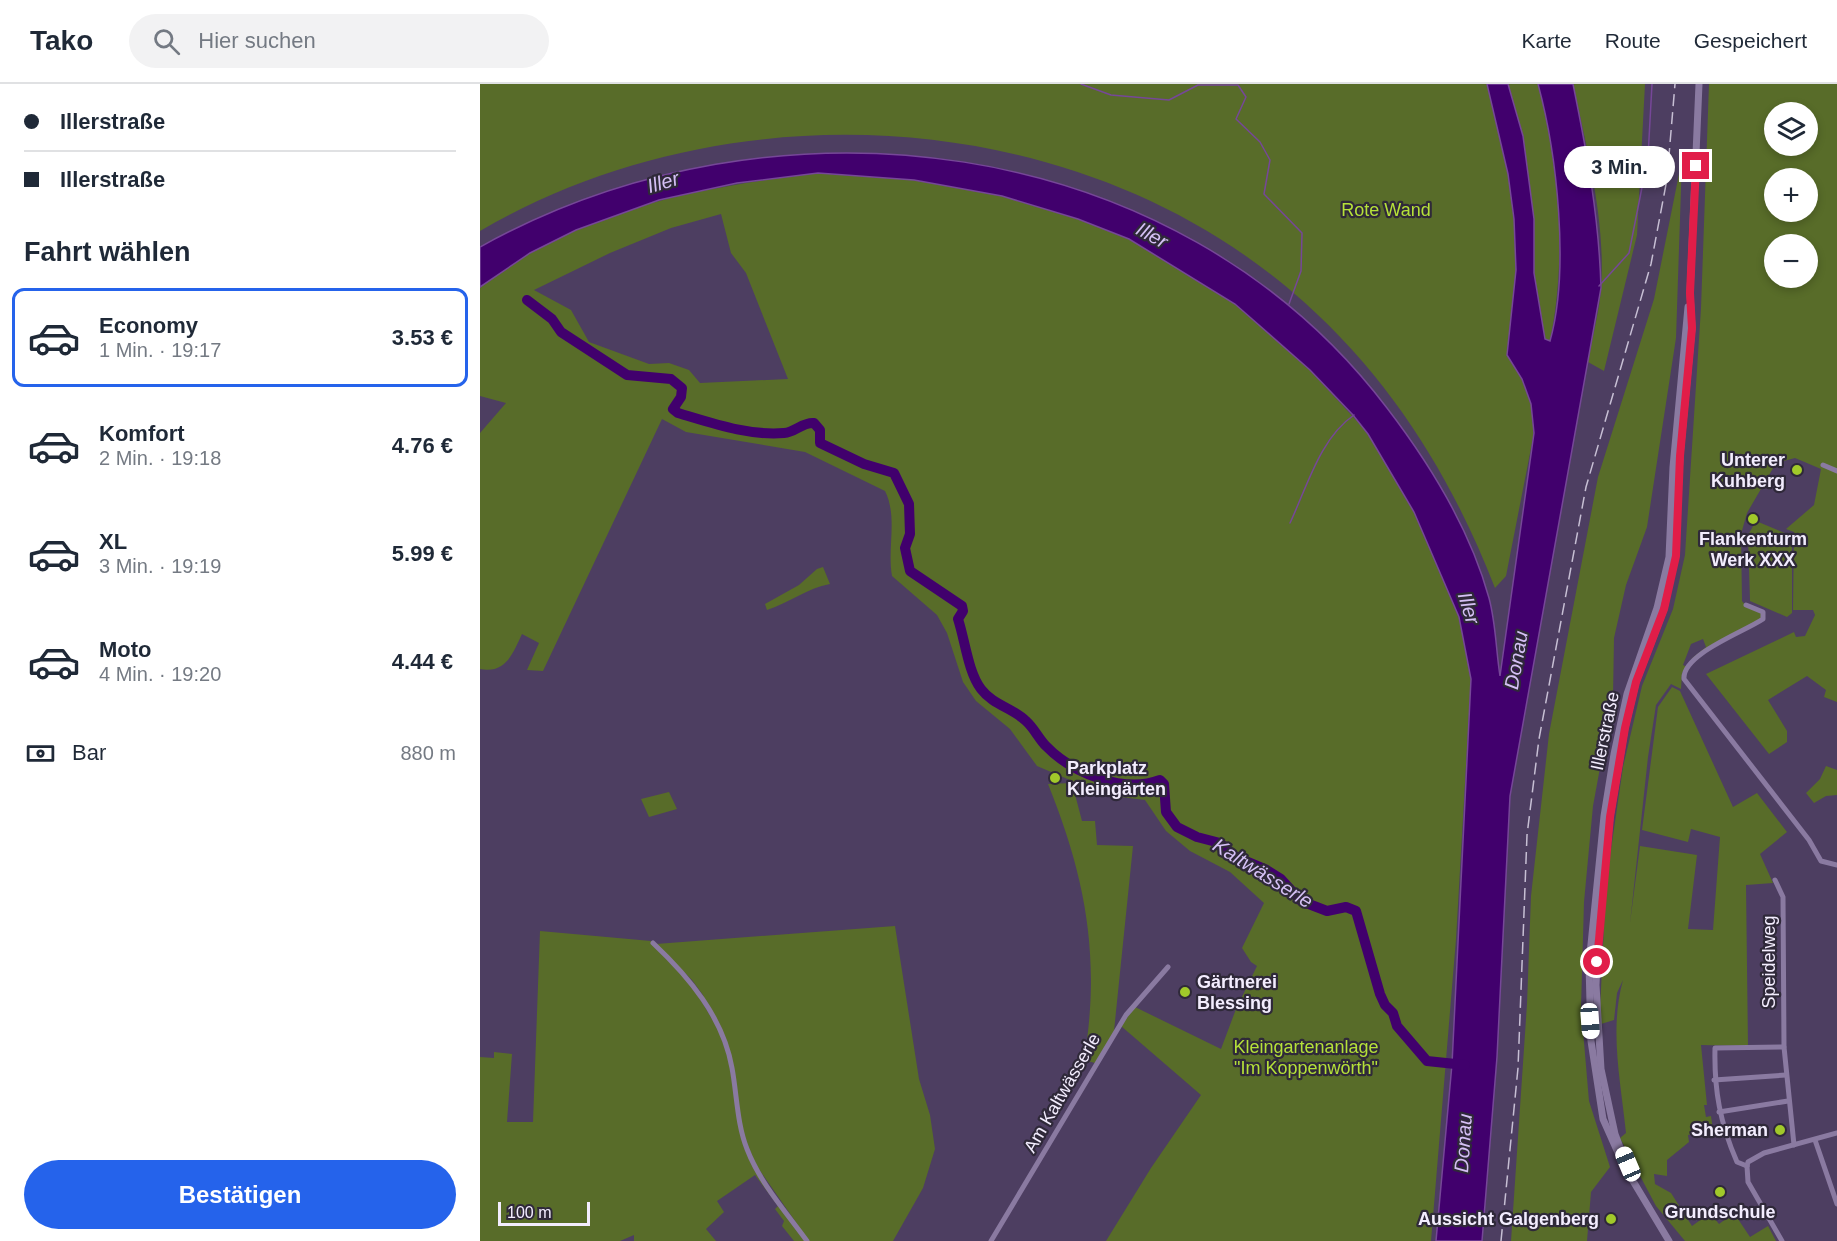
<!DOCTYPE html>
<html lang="de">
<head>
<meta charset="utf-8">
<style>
	:root { --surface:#fff; --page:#f2f2f3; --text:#1f2937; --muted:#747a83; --line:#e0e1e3; --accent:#2563eb }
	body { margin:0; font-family:Helvetica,sans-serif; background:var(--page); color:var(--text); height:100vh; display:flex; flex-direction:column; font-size:22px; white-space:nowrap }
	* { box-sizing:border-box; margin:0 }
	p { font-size:20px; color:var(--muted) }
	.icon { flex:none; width:33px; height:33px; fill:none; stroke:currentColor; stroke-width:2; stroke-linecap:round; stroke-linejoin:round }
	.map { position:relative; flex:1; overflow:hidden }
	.side { display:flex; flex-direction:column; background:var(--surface); width:480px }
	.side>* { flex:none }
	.top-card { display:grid; align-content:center; height:132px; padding:0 24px; background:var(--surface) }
	.fabs { position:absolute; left:1284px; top:18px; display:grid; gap:12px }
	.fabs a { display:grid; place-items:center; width:54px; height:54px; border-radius:50%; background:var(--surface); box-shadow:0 3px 9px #0003; font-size:30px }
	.scale { position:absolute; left:18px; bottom:15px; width:92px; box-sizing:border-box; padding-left:6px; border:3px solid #f3edfe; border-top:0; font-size:16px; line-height:21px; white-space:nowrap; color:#f3edfe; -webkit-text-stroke:4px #2f2939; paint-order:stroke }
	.end { position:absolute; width:27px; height:27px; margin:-14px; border:8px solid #e11d48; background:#fff; box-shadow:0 0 0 3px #fff }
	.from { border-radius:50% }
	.bubble { position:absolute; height:42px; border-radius:21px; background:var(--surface); box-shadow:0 3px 9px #0003; font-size:20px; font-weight:600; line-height:42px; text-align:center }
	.car { position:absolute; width:18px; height:36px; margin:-18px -9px; border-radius:8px; box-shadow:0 0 4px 2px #0007; background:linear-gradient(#fff 24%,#345 0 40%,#fff 0 76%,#345 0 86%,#fff 0) }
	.top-card b { display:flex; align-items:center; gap:21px; height:57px; font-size:22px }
	.top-card b+b { border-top:2px solid var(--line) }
	.top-card i { width:15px; height:15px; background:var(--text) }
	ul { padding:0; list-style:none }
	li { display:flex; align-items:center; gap:18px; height:99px; margin:0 12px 9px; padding:0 12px; border:3px solid transparent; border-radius:12px }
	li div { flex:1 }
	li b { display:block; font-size:22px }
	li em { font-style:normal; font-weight:600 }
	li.selected { border-color:var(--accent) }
	li>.icon { width:54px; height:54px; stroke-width:1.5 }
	h2 { padding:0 24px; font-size:27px; line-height:72px }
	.pay { display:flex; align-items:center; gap:15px; height:66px; padding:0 24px; font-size:22px }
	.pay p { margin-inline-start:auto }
	.primary-button { display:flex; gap:12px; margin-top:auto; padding:12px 24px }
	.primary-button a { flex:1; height:69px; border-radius:36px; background:var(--accent); color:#fff; font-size:24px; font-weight:600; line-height:69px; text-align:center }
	header { display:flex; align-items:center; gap:36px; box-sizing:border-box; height:84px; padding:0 30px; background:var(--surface); border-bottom:2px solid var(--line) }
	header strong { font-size:28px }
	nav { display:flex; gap:33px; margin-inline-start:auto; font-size:21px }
	.search { width:420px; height:54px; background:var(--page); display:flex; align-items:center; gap:15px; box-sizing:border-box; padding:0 21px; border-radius:33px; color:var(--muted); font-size:22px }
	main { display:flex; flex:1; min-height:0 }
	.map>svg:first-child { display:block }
</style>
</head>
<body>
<header>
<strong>Tako</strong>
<div class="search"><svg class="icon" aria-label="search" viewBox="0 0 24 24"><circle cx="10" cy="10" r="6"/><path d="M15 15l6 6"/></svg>Hier suchen</div>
<nav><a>Karte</a><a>Route</a><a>Gespeichert</a></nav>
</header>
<main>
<section class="side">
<div class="top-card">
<b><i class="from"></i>Illerstraße</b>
<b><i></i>Illerstraße</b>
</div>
<h2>Fahrt wählen</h2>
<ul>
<li class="selected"><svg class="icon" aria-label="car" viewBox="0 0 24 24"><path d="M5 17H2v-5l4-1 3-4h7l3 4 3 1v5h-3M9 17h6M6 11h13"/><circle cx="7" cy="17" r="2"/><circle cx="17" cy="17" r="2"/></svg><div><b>Economy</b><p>1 Min. · 19:17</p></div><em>3.53 €</em></li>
<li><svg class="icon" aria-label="car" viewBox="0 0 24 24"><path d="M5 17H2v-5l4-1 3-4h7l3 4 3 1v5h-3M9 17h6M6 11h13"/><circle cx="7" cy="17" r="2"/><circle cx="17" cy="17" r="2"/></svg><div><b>Komfort</b><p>2 Min. · 19:18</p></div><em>4.76 €</em></li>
<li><svg class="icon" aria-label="car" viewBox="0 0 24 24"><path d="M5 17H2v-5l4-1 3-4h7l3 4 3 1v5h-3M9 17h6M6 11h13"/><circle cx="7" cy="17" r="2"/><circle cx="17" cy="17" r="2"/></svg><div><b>XL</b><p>3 Min. · 19:19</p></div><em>5.99 €</em></li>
<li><svg class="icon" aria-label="car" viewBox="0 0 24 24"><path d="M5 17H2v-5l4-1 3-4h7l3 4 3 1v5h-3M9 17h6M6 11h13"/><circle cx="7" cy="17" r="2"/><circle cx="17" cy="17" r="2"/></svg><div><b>Moto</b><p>4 Min. · 19:20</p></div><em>4.44 €</em></li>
</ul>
<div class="pay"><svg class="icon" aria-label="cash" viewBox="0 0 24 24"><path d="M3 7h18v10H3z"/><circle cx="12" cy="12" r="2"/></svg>Bar<p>880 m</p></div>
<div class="primary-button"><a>Bestätigen</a></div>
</section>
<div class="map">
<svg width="1357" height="1157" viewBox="0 0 1357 1157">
	<rect width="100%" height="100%" fill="#4d3e61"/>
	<g fill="#586c29" fill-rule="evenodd">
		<path d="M0,0h1007l21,90 6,45 2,51 -9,85 15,24 9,25 3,29 -28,143 -11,12c-43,-110 -102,-206 -191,-286 -221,-198 -573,-218 -824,-71z"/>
		<path d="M1028,0h30c22,81 29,174 12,257l-5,-2 -11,-66v-54l-11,-83z"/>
		<path d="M1093,0h72l-8,151 -33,136 -16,-9c4,-24 11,-49 13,-73 5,-68 -14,-139 -28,-205z"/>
		<path d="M1229,0h128v618l-13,-5 2,-7 -19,-14 -39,24 19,31v11l-18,12 -63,-80 88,-42 2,5 9,-1 10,-21 -2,-5h-20l1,-78 -8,-3 28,-24 7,-36 -26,-11 -19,5 -29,50 -6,21 1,67 4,5 15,6 1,6 -71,41 15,-12 -3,-8 -12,5 -8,21 4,2 -5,6 -1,16 -10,-5 -15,21 -8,52 -18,166 10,-77 57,9 -9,74 25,1 7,-93 -29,-8 -3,13 -46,-12 16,-123 14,-20 8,4 53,116 24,-14 30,39 -27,22 13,29 -27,2 2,161 -47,-1 6,60h-3l2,12 5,-1 2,14 -25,5 1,7 -22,18v16l-13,-2 1,10 16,9 21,33 18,-13 9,11 15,-11 16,24 18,-11 8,15h-91l-29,-35 -36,-68 6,-5c-5,-50 -17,-103 -3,-153l-6,13 -3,27 -13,4 -1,-14 6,-126 17,-117 19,-81 31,-77 12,-54 16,-247zM1294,28h34v34h-34zM1294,94h34v34h-34zM1294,160h34v34h-34z"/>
		<polygon points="1202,75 1196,254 1167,443 1146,501 1134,554 1133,613 1113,722 1104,818 1101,923 1109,1017 1130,1083 1111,1108 1107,1157 1031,1157 1047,920 1051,812 1069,650 1118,393 1174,215"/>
		<path d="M338,89l96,7 88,16 76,23 51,20 106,65 75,66 58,63 46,79 45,105 12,62 -15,260 -25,302h-325l45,-73 50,-73 -80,-69 14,-19 86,42 15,-40 21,-43 -6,-4 -9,-14 22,-45 -34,-31 -40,-21 -24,-20 -21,-31 -40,-5 -68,-29 -27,-37 -34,-28 -13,-19 -16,-49 -10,-18 -45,-39c-5,-28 6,-59 -7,-85l-80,-39 -119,-20 -24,-13 -119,252 -16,-1 12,-27 -17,-9c-9,19 -16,40 -42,35v-236l26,-30 -26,-7v-109c16,-11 32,-24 49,-34 87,-51 190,-68 289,-80zM241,130l10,39 15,20 42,106 -88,4 -11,-13 -20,-7 -20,1 -60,-22 -18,-32 -37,-20 76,-37 61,-25z"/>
		<polygon points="1276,437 1312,452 1312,529 1307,533 1270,517 1268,451"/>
		<path d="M343,483l7,17c-23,4 -41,19 -63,26l-2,-6 34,-19 18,-16z"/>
		<polygon points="1346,682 1357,686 1357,711 1346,712 1334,719 1326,709 1340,695"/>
		<path d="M592,699l10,38h13l2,24 36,1 -19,185 -19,32 -11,-3c17,-101 2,-182 -36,-276z"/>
		<polygon points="189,708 197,725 169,733 161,715"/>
		<polygon points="415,842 439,995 450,1031 455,1065 443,1104 413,1157 329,1157 276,1081 263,1049 253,983 223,911 212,896 176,860"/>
		<polygon points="60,847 171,857 210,898 238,945 248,973 264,1064 325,1157 314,1157 302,1142 304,1137 295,1125 298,1122 275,1091 237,1117 244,1128 226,1145 236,1157 154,1157 154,1151 140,1157 0,1157 0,973 14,974 14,968 32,970 27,1038 53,1038"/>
	</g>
	<path fill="#41006d" stroke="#764798" stroke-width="1.5" d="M1007,0h21l15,52 11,83v54l11,66 5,2c20,-71 7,-187 -12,-257h35c14,69 26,133 28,204l-91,508 -13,261 -15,184h-46l16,-177 19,-385 -12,-62 -45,-105 -46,-78 -15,-19 -43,-45 -75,-66 -106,-65 -51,-20 -76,-23 -88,-16 -96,-7 -81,10 -78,17 -83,30 -46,23 -50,34v-40c293,-163 696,-117 907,161 43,56 83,121 102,190 7,26 7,53 11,78l34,-243 -3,-29 -9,-25 -15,-24 9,-85 -2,-51 -6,-45z"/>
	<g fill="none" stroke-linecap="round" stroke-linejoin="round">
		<g stroke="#764798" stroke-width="1.5">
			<polyline points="601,0 631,11 689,16 718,1 758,1 766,13 756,35 780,58 790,76 784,110 822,149 821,187 809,220"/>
			<polyline points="1119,202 1149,169 1168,73 1172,0"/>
			<path d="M810,439c17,-36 30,-85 64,-108"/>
		</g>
		<path stroke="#41006d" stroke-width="10" d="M47,216l25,19 9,13 66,43 44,4 11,9 -1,9 -8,12 5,4c34,10 70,23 106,20 12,-1 18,-11 30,-10l6,7v13l44,21 30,9 15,31 1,30 -5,14 5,23 52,35 1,5 -5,8c7,21 10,53 23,70 12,16 32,19 45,32 8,7 13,18 20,25 26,27 78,48 114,34l4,4 2,28 11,15 20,10 23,6 14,13 31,13 16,10 20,22 26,10 19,-4 10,4 24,83 5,11 8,8 4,13 30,35 38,4"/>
		<g stroke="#8a7aa1" stroke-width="5">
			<polyline points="1343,381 1357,387"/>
			<path d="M1266,521l17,7v7c-19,13 -81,35 -79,60l125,161 12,21 16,4"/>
			<polyline points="1295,796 1303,813 1304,963 1314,1061"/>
			<path d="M173,859c36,34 70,74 79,125 5,27 5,56 15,81 13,34 39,63 60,92"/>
			<polyline points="1234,996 1306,991"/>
			<polyline points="1239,1028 1308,1017"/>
			<polyline points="1335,1056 1357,1120"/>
			<path d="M1267,1082l-10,-4c-17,-39 -23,-72 -22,-114l69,-1"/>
			<polyline points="1267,1082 1268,1078 1284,1069 1357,1049"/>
			<polyline points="1267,1082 1268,1098 1302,1157"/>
			<polyline points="511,1157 646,931 688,883"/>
		</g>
		<g stroke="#8a7aa1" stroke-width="7">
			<polyline points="1150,1090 1135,1050 1121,985 1116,901 1118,854 1130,733 1145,644 1156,598 1184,525 1195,472 1200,372 1212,244 1210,209 1219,0"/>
			<polyline points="1189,1157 1144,1082 1123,1035 1111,957 1109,880 1124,732 1134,670 1147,610 1177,524 1189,473 1193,383 1208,223"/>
		</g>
		<polyline stroke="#c7bfd4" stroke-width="1.5" stroke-dasharray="12 6" stroke-linecap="butt" points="1021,1157 1038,984 1047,751 1059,655 1106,403 1171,180 1187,95 1195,0"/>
	</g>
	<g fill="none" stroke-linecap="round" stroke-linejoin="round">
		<polyline stroke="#e11d48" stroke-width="8" points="1117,878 1130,733 1145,644 1156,598 1184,525 1196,472 1200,372 1212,244 1210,209 1216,82"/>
	</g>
	<g fill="#a1c92a" stroke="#2f2939" stroke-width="2">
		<circle cx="1317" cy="386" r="6"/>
		<circle cx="1273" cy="435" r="6"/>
		<circle cx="575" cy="694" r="6"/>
		<circle cx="705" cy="908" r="6"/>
		<circle cx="1300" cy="1046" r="6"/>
		<circle cx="1240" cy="1108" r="6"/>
		<circle cx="1131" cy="1135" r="6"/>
	</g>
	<g text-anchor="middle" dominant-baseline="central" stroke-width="4.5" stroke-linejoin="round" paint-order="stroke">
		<g font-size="18" fill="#b5e139" stroke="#2f2939">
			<text x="906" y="126">Rote Wand</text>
			<text x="826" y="963">Kleingartenanlage<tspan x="826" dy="21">"Im Koppenwörth"</tspan></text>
		</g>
		<g font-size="18" font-weight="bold" fill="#f3edfe" stroke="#2f2939" text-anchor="end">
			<text x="1305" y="376">Unterer<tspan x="1305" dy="21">Kuhberg</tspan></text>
			<text x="1273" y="455" text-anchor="middle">Flankenturm<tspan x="1273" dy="21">Werk XXX</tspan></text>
			<text x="587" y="684" text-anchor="start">Parkplatz<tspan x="587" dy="21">Kleingärten</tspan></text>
			<text x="717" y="898" text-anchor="start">Gärtnerei<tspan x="717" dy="21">Blessing</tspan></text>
			<text x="1288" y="1046">Sherman</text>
			<text x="1240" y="1128" text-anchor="middle">Grundschule</text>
			<text x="1119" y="1135">Aussicht Galgenberg</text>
		</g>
		<g font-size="18" fill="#f3edfe" stroke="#2f2939">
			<text transform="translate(1125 647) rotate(-78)">Illerstraße</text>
			<text transform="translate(1289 878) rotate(-90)">Speidelweg</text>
			<text transform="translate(582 1009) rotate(-60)">Am Kaltwässerle</text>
		</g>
		<g font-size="20" font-style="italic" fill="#d5c0f5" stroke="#2f2939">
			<text transform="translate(183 98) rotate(-16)">Iller</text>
			<text transform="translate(672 151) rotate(29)">Iller</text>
			<text transform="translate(989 524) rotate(73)">Iller</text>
			<text transform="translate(1036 576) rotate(-80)">Donau</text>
			<text transform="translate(783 789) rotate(32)">Kaltwässerle</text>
			<text transform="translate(983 1059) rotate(-86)">Donau</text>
		</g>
	</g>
</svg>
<div class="fabs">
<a><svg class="icon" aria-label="layers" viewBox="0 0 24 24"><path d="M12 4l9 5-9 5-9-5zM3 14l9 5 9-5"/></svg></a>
<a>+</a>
<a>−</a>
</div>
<div class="scale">100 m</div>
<i class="end from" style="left:1117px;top:878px"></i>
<i class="end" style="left:1216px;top:82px"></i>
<div class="bubble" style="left:1084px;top:62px;width:111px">3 Min.</div>
<i class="car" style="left:1110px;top:937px;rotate:176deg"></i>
<i class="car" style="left:1148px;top:1080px;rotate:337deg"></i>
</div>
</main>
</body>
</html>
